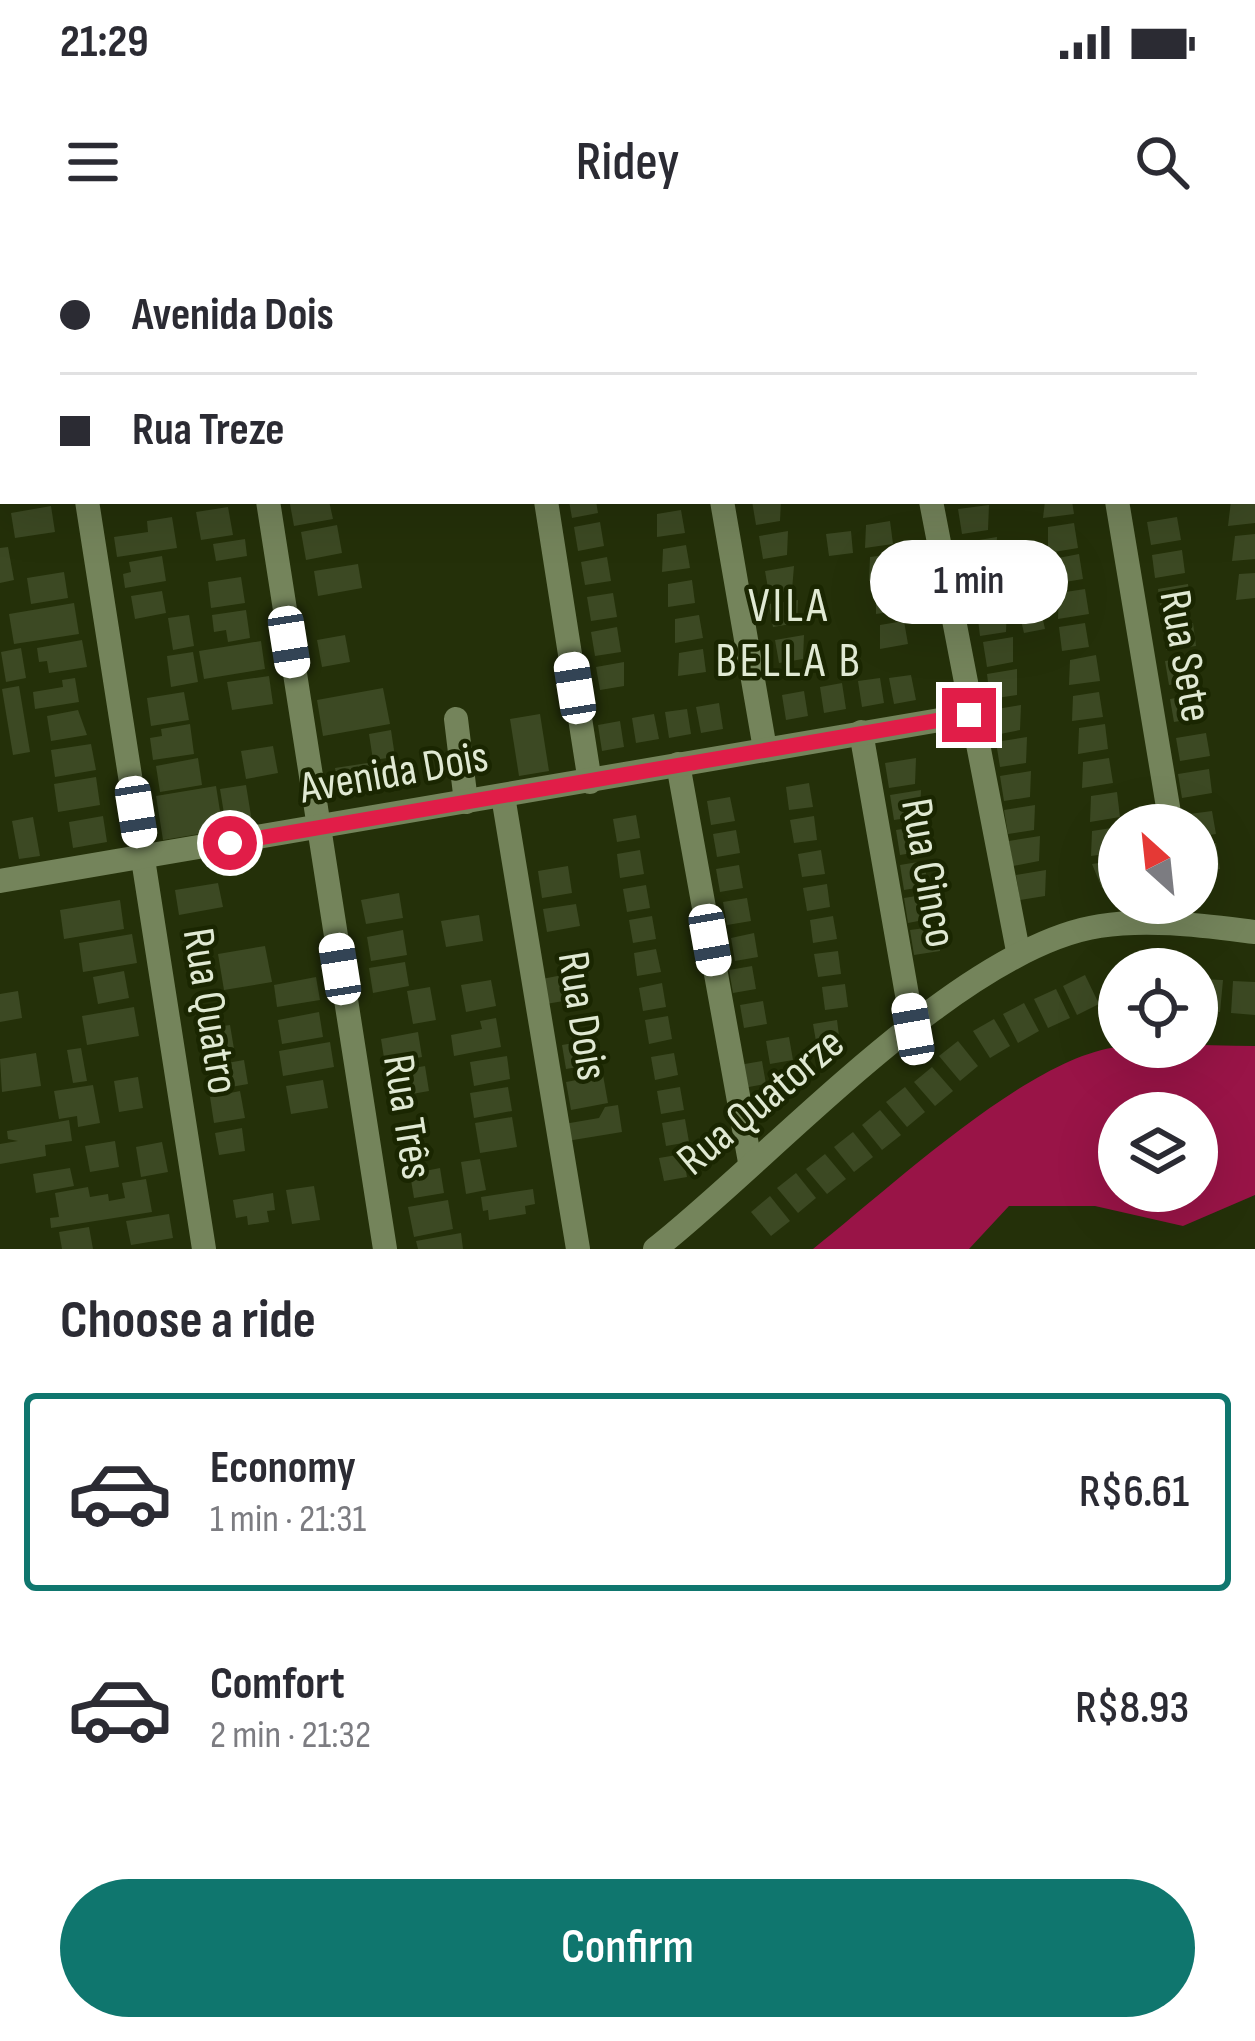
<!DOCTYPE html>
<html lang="en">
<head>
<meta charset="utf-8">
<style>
	:root { --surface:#fff; --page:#f7f7f7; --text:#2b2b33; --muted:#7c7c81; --line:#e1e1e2; --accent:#0f766e }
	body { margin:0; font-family:"Sofia Sans Condensed",sans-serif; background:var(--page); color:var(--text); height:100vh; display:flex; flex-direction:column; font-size:45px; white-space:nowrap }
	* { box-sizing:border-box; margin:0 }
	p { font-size:39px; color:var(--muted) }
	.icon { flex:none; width:66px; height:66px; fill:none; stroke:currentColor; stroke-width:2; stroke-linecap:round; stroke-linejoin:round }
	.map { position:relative; height:1009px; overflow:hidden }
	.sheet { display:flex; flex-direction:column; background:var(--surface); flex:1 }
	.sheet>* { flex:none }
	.top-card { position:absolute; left:0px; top:0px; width:1257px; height:264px; box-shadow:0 12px 48px #0002; display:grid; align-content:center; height:264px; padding:0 60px; background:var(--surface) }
	.needle { width:78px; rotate:333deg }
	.tools { position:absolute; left:1098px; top:564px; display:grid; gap:24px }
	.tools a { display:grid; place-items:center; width:120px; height:120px; border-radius:50%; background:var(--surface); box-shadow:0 12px 48px #0002; font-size:60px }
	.end { position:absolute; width:54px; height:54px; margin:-27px; border:15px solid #e11d48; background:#fff; box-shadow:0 0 0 6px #fff }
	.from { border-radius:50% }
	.bubble { position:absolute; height:84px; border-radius:42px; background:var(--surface); box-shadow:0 12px 48px #0002; font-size:39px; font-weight:600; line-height:84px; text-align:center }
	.car { position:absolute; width:36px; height:72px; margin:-36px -18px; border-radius:15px; box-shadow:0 0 9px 3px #0007; background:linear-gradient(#fff 24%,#345 0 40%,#fff 0 76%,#345 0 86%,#fff 0) }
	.top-card b { display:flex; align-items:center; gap:42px; height:114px; font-size:45px }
	.top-card b+b { border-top:3px solid var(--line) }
	.top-card i { width:30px; height:30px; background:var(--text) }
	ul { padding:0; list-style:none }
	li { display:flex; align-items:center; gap:36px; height:198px; margin:0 24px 18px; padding:0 36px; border:6px solid transparent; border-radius:12px }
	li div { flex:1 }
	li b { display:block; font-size:45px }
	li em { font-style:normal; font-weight:600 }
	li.current { border-color:var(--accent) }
	li>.icon { width:108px; height:108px; stroke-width:1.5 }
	h2 { padding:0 60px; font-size:54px; line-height:144px }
	.primary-button { display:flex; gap:24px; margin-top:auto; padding:24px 60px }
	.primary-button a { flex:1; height:138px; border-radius:72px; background:var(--accent); color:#fff; font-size:48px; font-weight:600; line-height:138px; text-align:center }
	.status { display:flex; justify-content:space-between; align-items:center; height:84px; padding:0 60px; background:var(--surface); direction:ltr }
	.status svg { height:33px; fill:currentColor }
	header { display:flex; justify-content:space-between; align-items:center; height:156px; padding:0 60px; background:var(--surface); font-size:54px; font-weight:600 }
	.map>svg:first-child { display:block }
</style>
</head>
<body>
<div class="status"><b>21:29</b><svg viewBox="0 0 49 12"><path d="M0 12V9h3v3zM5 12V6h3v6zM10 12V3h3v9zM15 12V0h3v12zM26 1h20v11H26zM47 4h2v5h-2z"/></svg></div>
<header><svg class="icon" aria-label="menu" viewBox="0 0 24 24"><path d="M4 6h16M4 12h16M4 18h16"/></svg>Ridey<svg class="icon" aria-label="search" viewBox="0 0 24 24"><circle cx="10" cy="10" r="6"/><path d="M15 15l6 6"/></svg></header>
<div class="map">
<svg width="1255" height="1009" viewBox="0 0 1255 1009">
	<rect width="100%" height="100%" fill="#243009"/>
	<path fill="#991447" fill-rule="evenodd" d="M1255,806v149l-72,31 -88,-20h-86l-40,43h-156c73,-57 215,-192 305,-202 44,-5 92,-1 137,-1zM1119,873h78v78h-78z"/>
	<g fill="#3c4923">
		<polygon points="329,261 333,279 294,286 290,264"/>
		<polygon points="569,261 596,261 598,273 572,278"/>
		<polygon points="752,261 781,261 780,281 756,285"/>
		<polygon points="1045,261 1072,261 1074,274 1043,278"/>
		<polygon points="1231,261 1255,261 1255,283 1228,286"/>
		<polygon points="989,265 988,290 962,294 958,269"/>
		<polygon points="51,266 55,292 15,298 11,273"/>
		<polygon points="228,267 233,295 201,300 196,272"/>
		<polygon points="681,270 685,293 657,297 657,274"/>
		<polygon points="172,277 177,308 117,317 114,297 148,292 147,281"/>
		<polygon points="1177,277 1181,300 1151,305 1147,282"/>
		<polygon points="890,281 893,304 865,308 866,285"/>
		<polygon points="600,282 604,306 578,311 574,287"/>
		<polygon points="1074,283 1078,308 1048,313 1048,287"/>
		<polygon points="337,285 342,313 306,320 301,292"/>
		<polygon points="788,291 787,315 763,319 759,296"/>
		<polygon points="851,291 853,313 829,316 826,294"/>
		<polygon points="1255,294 1255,319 1232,321 1235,296"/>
		<polygon points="997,297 996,322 970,326 967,302"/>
		<polygon points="245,299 247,316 216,321 213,304"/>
		<polygon points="686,305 690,328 662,332 663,309"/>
		<polygon points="8,307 14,340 0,343 0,308"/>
		<polygon points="1182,310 1185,333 1155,338 1152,315"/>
		<polygon points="893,314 897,336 869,341 870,317"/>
		<polygon points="1079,314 1083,339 1053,344 1053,319"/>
		<polygon points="162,316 166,341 125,348 123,334 131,332 129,322"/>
		<polygon points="607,317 611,341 585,345 581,322"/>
		<polygon points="358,324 362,348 318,356 314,331"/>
		<polygon points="794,326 792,350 769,354 765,331"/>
		<polygon points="1002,330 1001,355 976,360 971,335"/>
		<polygon points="64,332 68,358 31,364 27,338"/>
		<polygon points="1255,333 1255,358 1236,360 1239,334"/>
		<polygon points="241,337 245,363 211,368 208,342"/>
		<polygon points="692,340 695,363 668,367 668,344"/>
		<polygon points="1188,344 1191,368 1161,373 1158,349"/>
		<polygon points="900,347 904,370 876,374 876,351"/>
		<polygon points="1085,349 1089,374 1058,379 1059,353"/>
		<polygon points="162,351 166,373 135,379 131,356"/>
		<polygon points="613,353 617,377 591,381 587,357"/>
		<polygon points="798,360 797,383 773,387 769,364"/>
		<polygon points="74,363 79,394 14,404 9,374"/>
		<polygon points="1007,366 1006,392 980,396 977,371"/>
		<polygon points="1040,367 1045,389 1024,393 1019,372"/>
		<polygon points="246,370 250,398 228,402 226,390 214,392 212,375"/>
		<polygon points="189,375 194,406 173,410 168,378"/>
		<polygon points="699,375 703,398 675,403 675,379"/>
		<polygon points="904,381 908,404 880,409 880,385"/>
		<polygon points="1085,383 1089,407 1062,411 1059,387"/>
		<polygon points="1193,383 1196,406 1166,410 1163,387"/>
		<polygon points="617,387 621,412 595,416 591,392"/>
		<polygon points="345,395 350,422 322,427 317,400"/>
		<polygon points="804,395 803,419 779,423 775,400"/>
		<polygon points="1013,397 1013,422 987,427 983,402"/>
		<polygon points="82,400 87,427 49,433 47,421 39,422 37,408"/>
		<polygon points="261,401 265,429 204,439 199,411"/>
		<polygon points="21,408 26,438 6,442 1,412"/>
		<polygon points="703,409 706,432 678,436 679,413"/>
		<polygon points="193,412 198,442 171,447 167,416"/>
		<polygon points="1096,415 1100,441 1069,445 1070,420"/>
		<polygon points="1196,417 1199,440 1169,445 1165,421"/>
		<polygon points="624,422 624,446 600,450 596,427"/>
		<polygon points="1017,429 1017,455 990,459 987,434"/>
		<polygon points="911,435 916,460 894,464 889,438"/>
		<polygon points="269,436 273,464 232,470 227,442"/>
		<polygon points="75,438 79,462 35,469 33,452 63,447 62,440"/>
		<polygon points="880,438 884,463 862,467 858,441"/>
		<polygon points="842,443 846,469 824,473 820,447"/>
		<polygon points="19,446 30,512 13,515 2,449"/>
		<polygon points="383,448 390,484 323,496 317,460"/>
		<polygon points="804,451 808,476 786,480 782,455"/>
		<polygon points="184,452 189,480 151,486 147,458"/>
		<polygon points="1099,452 1103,477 1072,481 1073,456"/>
		<polygon points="1200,454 1203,477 1174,482 1170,459"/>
		<polygon points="719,463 723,489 701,493 696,467"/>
		<polygon points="1021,465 1020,490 995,495 991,470"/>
		<polygon points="687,469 691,494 669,498 665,472"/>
		<polygon points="78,470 87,495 51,501 47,476"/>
		<polygon points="540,474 549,531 519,536 510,479"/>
		<polygon points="654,474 659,499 636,503 632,478"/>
		<polygon points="620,481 624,507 602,511 598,485"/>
		<polygon points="190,484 194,514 153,520 150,498 162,496 161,489"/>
		<polygon points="1105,484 1108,509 1078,514 1079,488"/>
		<polygon points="391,490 395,517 373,520 369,494"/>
		<polygon points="1206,493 1210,516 1180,521 1176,498"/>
		<polygon points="1027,497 1026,523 1000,527 996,502"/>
		<polygon points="91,504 96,530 55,537 51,510"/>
		<polygon points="273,506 278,533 246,539 241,511"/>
		<polygon points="198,518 202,545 160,552 156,526"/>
		<polygon points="916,518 915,544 889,548 885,523"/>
		<polygon points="1109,518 1113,543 1082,548 1083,522"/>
		<polygon points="374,522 379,552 341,558 335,528"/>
		<polygon points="1209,529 1212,553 1182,558 1178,534"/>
		<polygon points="1031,531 1030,557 1004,561 1000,536"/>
		<polygon points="96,537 100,565 58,572 54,544"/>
		<polygon points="809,543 813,567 789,570 786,547"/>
		<polygon points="246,545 253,588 227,592 220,549"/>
		<polygon points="216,546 223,590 163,600 156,556"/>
		<polygon points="921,550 920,576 894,580 890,555"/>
		<polygon points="1117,552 1120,577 1090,582 1091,556"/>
		<polygon points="730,557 735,581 711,585 707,561"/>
		<polygon points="1035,565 1034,590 1008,594 1004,570"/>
		<polygon points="1212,571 1216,594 1197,597 1197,585 1184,585 1182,575"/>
		<polygon points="636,575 640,598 617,602 613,579"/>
		<polygon points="103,576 107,602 73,608 69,582"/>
		<polygon points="814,576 817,600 794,603 790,580"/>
		<polygon points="33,577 40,616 19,619 12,581"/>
		<polygon points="920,586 924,611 900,615 896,590"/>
		<polygon points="1118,587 1119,612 1091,616 1092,591"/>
		<polygon points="736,590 740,613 717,617 713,594"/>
		<polygon points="1040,596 1039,621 1013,626 1009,601"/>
		<polygon points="1216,603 1220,629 1198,632 1197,606"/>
		<polygon points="640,610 644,634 620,638 617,614"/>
		<polygon points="821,610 825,634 802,637 798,614"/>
		<polygon points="1119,620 1119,646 1102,648 1092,624"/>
		<polygon points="924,621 928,646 904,650 900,625"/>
		<polygon points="739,625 743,648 720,652 716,629"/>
		<polygon points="568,626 572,653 542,658 538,631"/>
		<polygon points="1046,630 1045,656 1020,660 1016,635"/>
		<polygon points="218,643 223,667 179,675 175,650"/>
		<polygon points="827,644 830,667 807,671 803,648"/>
		<polygon points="646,645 650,668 627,672 623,649"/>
		<polygon points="399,653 403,678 366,684 361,660"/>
		<polygon points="935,653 934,678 908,683 904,658"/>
		<polygon points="747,658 751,681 727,685 723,662"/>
		<polygon points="120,660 124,689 64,699 60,670"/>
		<polygon points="576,664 580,686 547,692 543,669"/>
		<polygon points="479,675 483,701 446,707 441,681"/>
		<polygon points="652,676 656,699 633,703 629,680"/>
		<polygon points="833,676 837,699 813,703 810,680"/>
		<polygon points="940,686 940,711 914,715 910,690"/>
		<polygon points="403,690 407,715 371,721 367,697"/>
		<polygon points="754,693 758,717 735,721 731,698"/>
		<polygon points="132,694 137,723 83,732 79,703"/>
		<polygon points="265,706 272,742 224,750 218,714"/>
		<polygon points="656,709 661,732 637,736 634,713"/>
		<polygon points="838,711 841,734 818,737 814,714"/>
		<polygon points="405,722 409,746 373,753 369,728"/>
		<polygon points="752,726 756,749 733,753 729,730"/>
		<polygon points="124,731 129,758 98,764 93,737"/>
		<polygon points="583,731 587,757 546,764 542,739"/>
		<polygon points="1085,735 1099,764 1077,775 1063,746"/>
		<polygon points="316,737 320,760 277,767 274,745"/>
		<polygon points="1199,739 1223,740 1220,772 1197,771"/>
		<polygon points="491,740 496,766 466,772 461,745"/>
		<polygon points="1233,741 1255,742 1255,775 1231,773"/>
		<polygon points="662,743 666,767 643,771 639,748"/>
		<polygon points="845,744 848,767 825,770 822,747"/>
		<polygon points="430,747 436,780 413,784 407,751"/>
		<polygon points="1056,749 1070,778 1048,788 1034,759"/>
		<polygon points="18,751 22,778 0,782 0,754"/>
		<polygon points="763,761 767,784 744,788 740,765"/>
		<polygon points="1024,763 1039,791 1018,803 1003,774"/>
		<polygon points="134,767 139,796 87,805 82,776"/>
		<polygon points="319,772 323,797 282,804 278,780"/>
		<polygon points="668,776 672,799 649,804 645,780"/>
		<polygon points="496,778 501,807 454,816 451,795 482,789 480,781"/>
		<polygon points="994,779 1010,806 990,818 973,791"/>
		<polygon points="837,780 840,804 817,807 813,784"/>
		<polygon points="230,785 235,815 207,820 202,789"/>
		<polygon points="418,792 422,817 385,824 381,799"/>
		<polygon points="789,797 793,820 770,824 766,801"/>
		<polygon points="586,801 590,825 566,829 562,805"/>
		<polygon points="958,801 978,826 960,841 939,816"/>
		<polygon points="330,802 334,827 283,836 279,811"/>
		<polygon points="81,808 87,841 73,843 67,810"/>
		<polygon points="36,813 41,846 2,852 0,819"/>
		<polygon points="674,813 678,835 655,840 651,817"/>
		<polygon points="507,816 510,839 474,846 470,822"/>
		<polygon points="244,820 248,844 214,850 210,826"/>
		<polygon points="762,821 766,844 743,848 739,825"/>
		<polygon points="425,826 429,851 389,858 385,833"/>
		<polygon points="932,827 953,851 935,866 914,842"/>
		<polygon points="603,835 608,863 571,870 566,842"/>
		<polygon points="138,837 143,868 119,872 114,841"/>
		<polygon points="323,840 328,868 291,874 286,846"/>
		<polygon points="93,845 100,883 78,887 77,876 59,879 54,851"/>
		<polygon points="508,847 512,871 474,878 470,853"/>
		<polygon points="680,847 684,870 661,874 657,851"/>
		<polygon points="905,847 925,872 907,887 886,862"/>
		<polygon points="240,851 245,878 214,883 210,857"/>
		<polygon points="618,865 622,892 567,901 564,884 599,878 605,867"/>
		<polygon points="880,870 901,895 882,910 862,885"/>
		<polygon points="512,877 517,907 480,913 475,883"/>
		<polygon points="685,879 689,902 666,906 662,883"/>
		<polygon points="69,880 72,901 45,905 46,916 0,924 0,904 18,901 8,899 7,891"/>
		<polygon points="242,888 245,911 219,915 215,893"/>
		<polygon points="853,892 873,917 854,932 834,907"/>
		<polygon points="115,901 119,927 90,932 85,906"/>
		<polygon points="162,902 168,932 141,937 136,907"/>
		<polygon points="683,914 687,937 664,941 659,918"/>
		<polygon points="825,914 846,939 827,954 806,929"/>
		<polygon points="480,919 486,950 466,954 461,922"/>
		<polygon points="70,928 74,946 36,953 33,934"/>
		<polygon points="440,928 444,953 414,958 410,934"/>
		<polygon points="796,933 816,958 798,973 777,948"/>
		<polygon points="146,939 152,972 51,988 50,978 59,977 55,953 88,947 90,957 108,954 109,961 125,958 122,943"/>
		<polygon points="314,946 320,980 292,984 286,950"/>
		<polygon points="533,949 535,964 525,966 526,974 489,980 488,970 483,971 481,957"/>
		<polygon points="273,953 275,970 267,971 269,982 248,985 247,976 236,978 233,960"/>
		<polygon points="770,956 790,981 771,996 751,972"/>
		<polygon points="448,960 453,989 414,997 408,967"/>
		<polygon points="169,974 173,998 131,1005 126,981"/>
		<polygon points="89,987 93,1009 62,1009 59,992"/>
		<polygon points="461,993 463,1009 418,1009 416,1001"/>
	</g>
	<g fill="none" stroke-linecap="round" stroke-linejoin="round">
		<g stroke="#74845b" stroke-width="24">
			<polyline points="506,0 507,3"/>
			<polyline points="678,0 678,3"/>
			<polyline points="885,0 885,3"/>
			<polyline points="262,3 262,0"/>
			<polyline points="0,13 3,8"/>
			<polyline points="1254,112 1255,113"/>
			<polyline points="0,177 3,176"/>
			<polyline points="87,261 204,1009"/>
			<polyline points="268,261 385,1009"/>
			<polyline points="546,261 590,542"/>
			<polyline points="722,261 765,509"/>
			<polyline points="931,261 1018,711"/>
			<polyline points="1117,261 1171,585"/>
			<polyline points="456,479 466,562"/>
			<polyline points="861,492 913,789"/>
			<polyline points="678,524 750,922"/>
			<polyline points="503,556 578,1009"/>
			<polyline points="0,641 969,475"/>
			<path d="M655,1009c114,-89 304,-302 445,-323 50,-8 105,0 155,6"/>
		</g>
	</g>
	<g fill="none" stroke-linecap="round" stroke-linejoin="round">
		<polyline stroke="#e11d48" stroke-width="15" points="230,603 969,475"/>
	</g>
	<g text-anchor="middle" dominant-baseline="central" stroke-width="9" stroke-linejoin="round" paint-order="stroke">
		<g font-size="45" fill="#e0e9d3" stroke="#1a2601">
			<text transform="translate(1185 416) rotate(80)">Rua Sete</text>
			<text transform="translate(394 533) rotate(-10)">Avenida Dois</text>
			<text transform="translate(928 633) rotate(80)">Rua Cinco</text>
			<text transform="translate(210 771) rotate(81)">Rua Quatro</text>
			<text transform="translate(582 776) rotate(81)">Rua Dois</text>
			<text transform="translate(761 862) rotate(-40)">Rua Quatorze</text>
			<text transform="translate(407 877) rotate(81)">Rua Três</text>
		</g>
		<g font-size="48" letter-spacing="3" fill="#e0e9d3" stroke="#1a2601">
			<text x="789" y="366">VILA<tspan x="789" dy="55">BELLA B</tspan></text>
		</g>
	</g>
</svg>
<div class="tools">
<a><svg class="needle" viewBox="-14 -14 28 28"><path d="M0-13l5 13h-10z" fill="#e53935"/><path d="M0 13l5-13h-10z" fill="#7c7c81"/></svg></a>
<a><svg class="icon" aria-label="locate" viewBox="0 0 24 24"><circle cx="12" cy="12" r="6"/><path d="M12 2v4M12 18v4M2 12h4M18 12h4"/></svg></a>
<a><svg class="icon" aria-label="layers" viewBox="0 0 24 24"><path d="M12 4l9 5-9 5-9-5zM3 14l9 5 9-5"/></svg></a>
</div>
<i class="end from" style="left:230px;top:603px"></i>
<i class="end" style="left:969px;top:475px"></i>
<div class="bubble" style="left:870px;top:300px;width:198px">1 min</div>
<i class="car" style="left:289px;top:402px;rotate:171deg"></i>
<i class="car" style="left:575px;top:448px;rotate:351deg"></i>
<i class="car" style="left:136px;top:572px;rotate:171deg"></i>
<i class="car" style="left:710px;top:700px;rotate:170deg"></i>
<i class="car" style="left:340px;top:729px;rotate:351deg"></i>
<i class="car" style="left:913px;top:789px;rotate:350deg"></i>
<div class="top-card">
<b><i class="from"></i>Avenida Dois</b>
<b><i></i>Rua Treze</b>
</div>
</div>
<section class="sheet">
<h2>Choose a ride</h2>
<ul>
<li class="current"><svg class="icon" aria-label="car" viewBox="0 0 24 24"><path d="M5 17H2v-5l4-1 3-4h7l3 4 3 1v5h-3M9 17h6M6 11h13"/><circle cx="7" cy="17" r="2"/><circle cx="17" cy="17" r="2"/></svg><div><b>Economy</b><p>1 min · 21:31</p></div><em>R$6.61</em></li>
<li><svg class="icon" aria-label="car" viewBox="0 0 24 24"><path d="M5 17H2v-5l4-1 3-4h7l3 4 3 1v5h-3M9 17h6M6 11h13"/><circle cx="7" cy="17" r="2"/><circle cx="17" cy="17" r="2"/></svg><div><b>Comfort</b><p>2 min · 21:32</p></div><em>R$8.93</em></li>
</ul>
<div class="primary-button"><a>Confirm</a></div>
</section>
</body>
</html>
